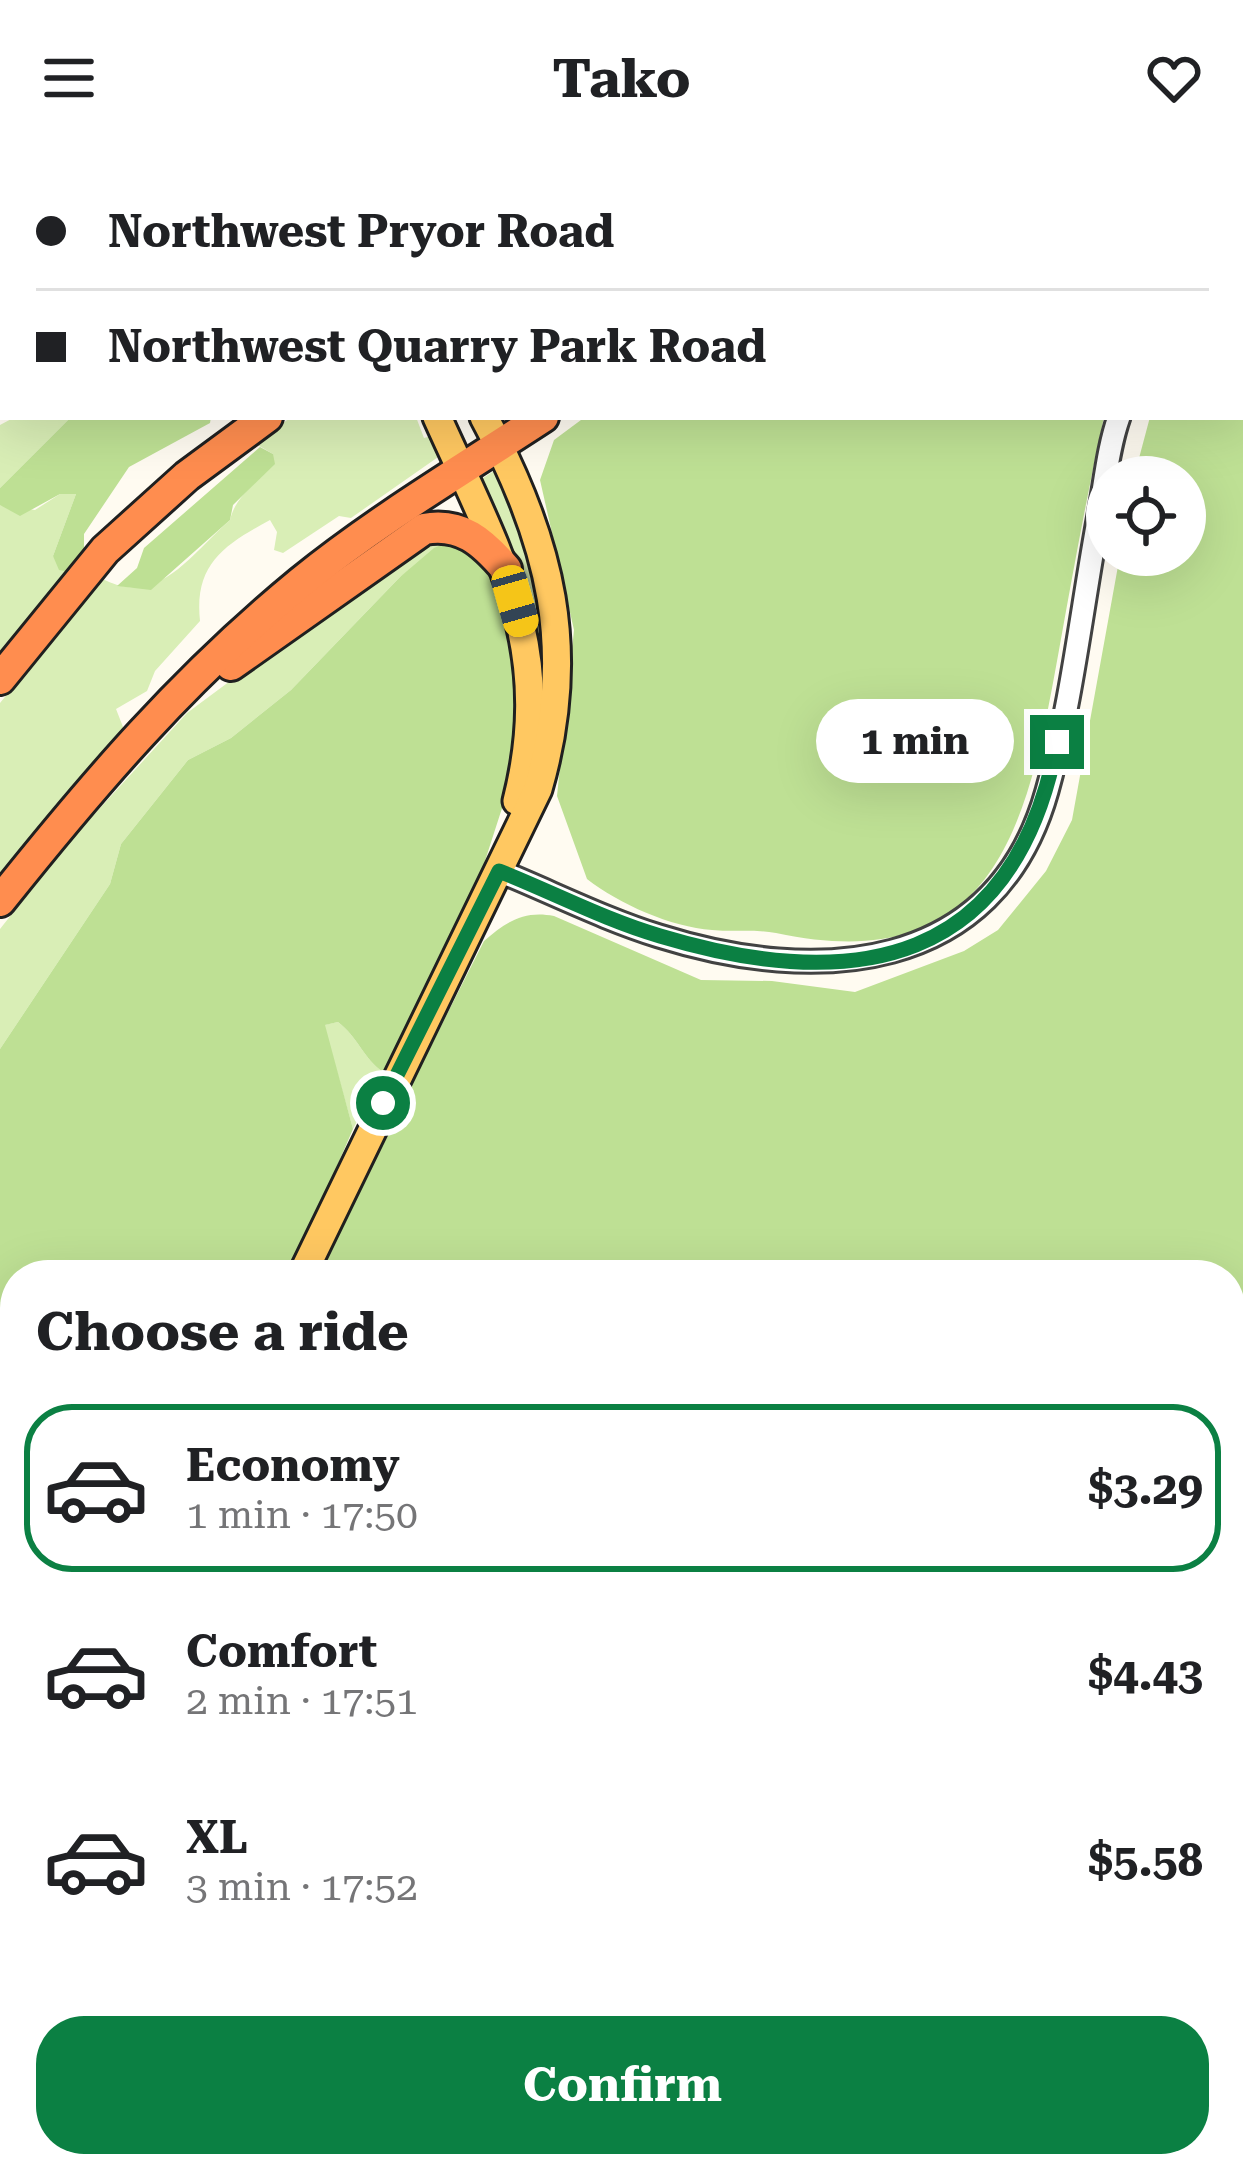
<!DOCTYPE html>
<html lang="en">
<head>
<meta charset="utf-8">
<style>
	:root { --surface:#fff; --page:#f2f2f2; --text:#202124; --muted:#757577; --line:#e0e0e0; --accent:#0b8043 }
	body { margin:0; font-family:"Roboto Serif",serif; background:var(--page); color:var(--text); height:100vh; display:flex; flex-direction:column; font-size:45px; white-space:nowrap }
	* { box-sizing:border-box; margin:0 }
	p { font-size:39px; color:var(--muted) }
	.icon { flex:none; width:66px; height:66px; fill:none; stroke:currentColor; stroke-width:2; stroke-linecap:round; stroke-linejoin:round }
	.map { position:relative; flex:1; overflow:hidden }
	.drawer { position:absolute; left:0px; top:1104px; width:1245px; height:918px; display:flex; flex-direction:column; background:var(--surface); border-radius:48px 48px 0 0; box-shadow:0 12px 48px #0002 }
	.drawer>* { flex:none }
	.top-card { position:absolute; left:0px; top:0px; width:1245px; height:264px; box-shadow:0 12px 48px #0002; display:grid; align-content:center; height:264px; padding:0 36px; background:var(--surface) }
	.tools { position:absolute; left:1086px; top:300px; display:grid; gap:24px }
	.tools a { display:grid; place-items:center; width:120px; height:120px; border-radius:50%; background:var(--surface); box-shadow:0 12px 48px #0002; font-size:60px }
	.end { position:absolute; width:54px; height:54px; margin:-27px; border:15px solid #0b8043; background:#fff; box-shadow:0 0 0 6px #fff }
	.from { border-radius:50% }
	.bubble { position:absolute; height:84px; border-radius:42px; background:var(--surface); box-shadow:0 12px 48px #0002; font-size:39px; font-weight:700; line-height:84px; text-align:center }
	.car { position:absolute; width:36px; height:72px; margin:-36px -18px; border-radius:15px; box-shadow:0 0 9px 3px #0007; background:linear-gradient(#f5c518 24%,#345 0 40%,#f5c518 0 76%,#345 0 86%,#f5c518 0) }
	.top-card b { display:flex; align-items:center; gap:42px; height:114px; font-size:45px }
	.top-card b+b { border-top:3px solid var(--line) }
	.top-card i { width:30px; height:30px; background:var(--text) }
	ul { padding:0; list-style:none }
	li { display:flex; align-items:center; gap:36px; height:168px; margin:0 24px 18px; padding:0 12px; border:6px solid transparent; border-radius:48px }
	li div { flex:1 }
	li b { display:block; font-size:45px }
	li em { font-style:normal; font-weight:700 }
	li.on { border-color:var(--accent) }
	li>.icon { width:108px; height:108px; stroke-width:1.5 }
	h2 { padding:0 36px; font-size:54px; line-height:144px }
	.primary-button { display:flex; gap:24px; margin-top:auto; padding:24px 36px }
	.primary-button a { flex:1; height:138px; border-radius:48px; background:var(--accent); color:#fff; font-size:48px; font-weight:700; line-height:138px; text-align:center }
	header { display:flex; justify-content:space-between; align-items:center; height:156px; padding:0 36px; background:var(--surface); font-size:54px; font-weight:700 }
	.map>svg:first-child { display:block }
</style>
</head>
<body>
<header><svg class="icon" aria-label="menu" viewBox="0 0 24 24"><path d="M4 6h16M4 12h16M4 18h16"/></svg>Tako<svg class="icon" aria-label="heart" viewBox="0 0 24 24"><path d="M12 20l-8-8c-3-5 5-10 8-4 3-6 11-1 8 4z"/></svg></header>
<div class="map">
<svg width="1243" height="2022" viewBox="0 0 1243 2022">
	<rect width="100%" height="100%" fill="#fffbf1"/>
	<g fill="#d9eeb6">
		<polygon points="15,261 71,261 0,332 0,269"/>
		<path d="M291,261h125l8,21 7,-2 10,19 -90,63 -12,-2 -56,37 -9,-3 3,-18 -7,-12c-46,25 -76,44 -70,101l-45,50 -8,20 -31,18 9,23 -125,156v-185l101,-125c56,31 88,-22 129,-58 7,-30 35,-37 43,-66l-17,-10z"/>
		<polygon points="497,313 547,452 543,580 528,449 480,324"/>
		<polygon points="60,338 76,338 53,400 69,416 0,511 0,349 35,354"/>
		<polygon points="453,384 400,421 291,534 231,582 188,604 121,688 110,728 0,893 0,773 68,687 187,557 414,388"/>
		<path d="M338,866c20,15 25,36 45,50l-30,57 -29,-104z"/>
	</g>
	<g fill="#bee094">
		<path d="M1243,126v1896h-33l-25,-15h45v-888h-664l-21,-11 -39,11h-191l169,-334c22,-19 40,-31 70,-25l147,64 71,1 83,11 109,-41 34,-21 48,-59 26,-51 48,-265h65v-78h-51l16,-60h92z"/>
		<polygon points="71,261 211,261 210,267 129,311 84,378 84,403 69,416 59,414 53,400 76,338 60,338 20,360 0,349 0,332"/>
		<path d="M585,261h519c-17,77 -31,155 -45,233 -31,174 -63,330 -283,283 -21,-4 -43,-1 -64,-3 -41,-3 -93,-26 -125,-51l-30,-83 17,-166 -34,-150 14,-40z"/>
		<polygon points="260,291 273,298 275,308 233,349 230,364 151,434 117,430 137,412 144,392"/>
		<path d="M453,384l37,29 21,59 10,51 -7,92 -31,96 -100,205c-20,-14 -25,-35 -45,-50l-13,3 28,104 -63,146h-275v361l-15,-5v-582l110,-165 11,-40 67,-84 43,-22 60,-48 109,-113 34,-29z"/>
		<polygon points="0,1791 15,1813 15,2007 155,2007 168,2022 0,2022"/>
		<polygon points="399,2007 570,2007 576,2022 411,2022"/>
		<polygon points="611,2007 1157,2007 1151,2022 616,2022"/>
	</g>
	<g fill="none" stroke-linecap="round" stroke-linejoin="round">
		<defs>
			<g id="minor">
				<polyline points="1242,100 1243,99"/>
				<path d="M499,715c52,21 105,48 160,65 156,49 336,40 388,-145 25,-89 35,-185 52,-276 6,-32 9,-67 20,-98"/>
			</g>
			<g id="major">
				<polyline points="359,0 360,3"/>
				<path d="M437,261c61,136 119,230 80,384"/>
				<path d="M302,1119l236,-486c40,-138 13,-248 -54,-372"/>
				<polyline points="579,2007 585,2022"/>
			</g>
			<g id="highway">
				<polyline points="325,3 333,0"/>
				<polyline points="443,3 450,0"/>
				<polyline points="558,3 565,0"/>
				<polyline points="685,3 692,0"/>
				<polyline points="825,3 829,0"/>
				<polyline points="0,132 3,131"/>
				<polyline points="0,183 3,182"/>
				<polyline points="0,241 3,239"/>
				<path d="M231,509l193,-136c37,-7 59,13 82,40"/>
				<polyline points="0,523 105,394 187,320 267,261"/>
				<path d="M0,745c95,-119 183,-222 301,-319 75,-61 161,-112 242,-165"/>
				<polyline points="0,1571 15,1589"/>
				<polyline points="0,1663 15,1682"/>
				<polyline points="272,2007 284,2022"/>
				<polyline points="350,2007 362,2022"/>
			</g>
		</defs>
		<use href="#minor" stroke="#424242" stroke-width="27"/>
		<use href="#major" stroke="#202020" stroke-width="33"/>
		<use href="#highway" stroke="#202020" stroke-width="36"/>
		<use href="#minor" stroke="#fff" stroke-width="21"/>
		<use href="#major" stroke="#ffc861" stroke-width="27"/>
		<use href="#highway" stroke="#ff8d4f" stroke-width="30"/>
	</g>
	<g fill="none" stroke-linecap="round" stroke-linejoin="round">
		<path stroke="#0b8043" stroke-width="15" d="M383,947l116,-232c53,21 106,49 161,65 196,59 355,29 397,-194"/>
	</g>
</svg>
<div class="tools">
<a><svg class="icon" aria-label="locate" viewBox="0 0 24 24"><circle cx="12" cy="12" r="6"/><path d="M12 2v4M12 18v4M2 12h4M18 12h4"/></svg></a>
</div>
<i class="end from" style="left:383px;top:947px"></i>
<i class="end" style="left:1057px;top:586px"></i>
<div class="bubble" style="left:816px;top:543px;width:198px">1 min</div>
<i class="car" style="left:515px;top:445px;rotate:164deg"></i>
<div class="top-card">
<b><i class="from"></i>Northwest Pryor Road</b>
<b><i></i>Northwest Quarry Park Road</b>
</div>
<section class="drawer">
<h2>Choose a ride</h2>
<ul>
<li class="on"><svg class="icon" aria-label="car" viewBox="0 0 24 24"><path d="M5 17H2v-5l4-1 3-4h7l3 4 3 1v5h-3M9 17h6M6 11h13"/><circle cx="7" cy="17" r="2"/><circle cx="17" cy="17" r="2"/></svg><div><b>Economy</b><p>1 min · 17:50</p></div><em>$3.29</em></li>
<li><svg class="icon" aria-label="car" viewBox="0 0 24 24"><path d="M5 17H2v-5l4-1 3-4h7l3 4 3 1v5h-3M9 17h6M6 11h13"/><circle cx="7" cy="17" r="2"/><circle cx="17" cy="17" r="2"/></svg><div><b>Comfort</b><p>2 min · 17:51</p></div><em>$4.43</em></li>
<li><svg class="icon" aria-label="car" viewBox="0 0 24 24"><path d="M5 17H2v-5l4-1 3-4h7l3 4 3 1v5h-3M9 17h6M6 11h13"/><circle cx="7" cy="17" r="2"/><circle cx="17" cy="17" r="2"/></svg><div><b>XL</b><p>3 min · 17:52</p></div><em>$5.58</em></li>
</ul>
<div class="primary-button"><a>Confirm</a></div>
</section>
</div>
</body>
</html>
